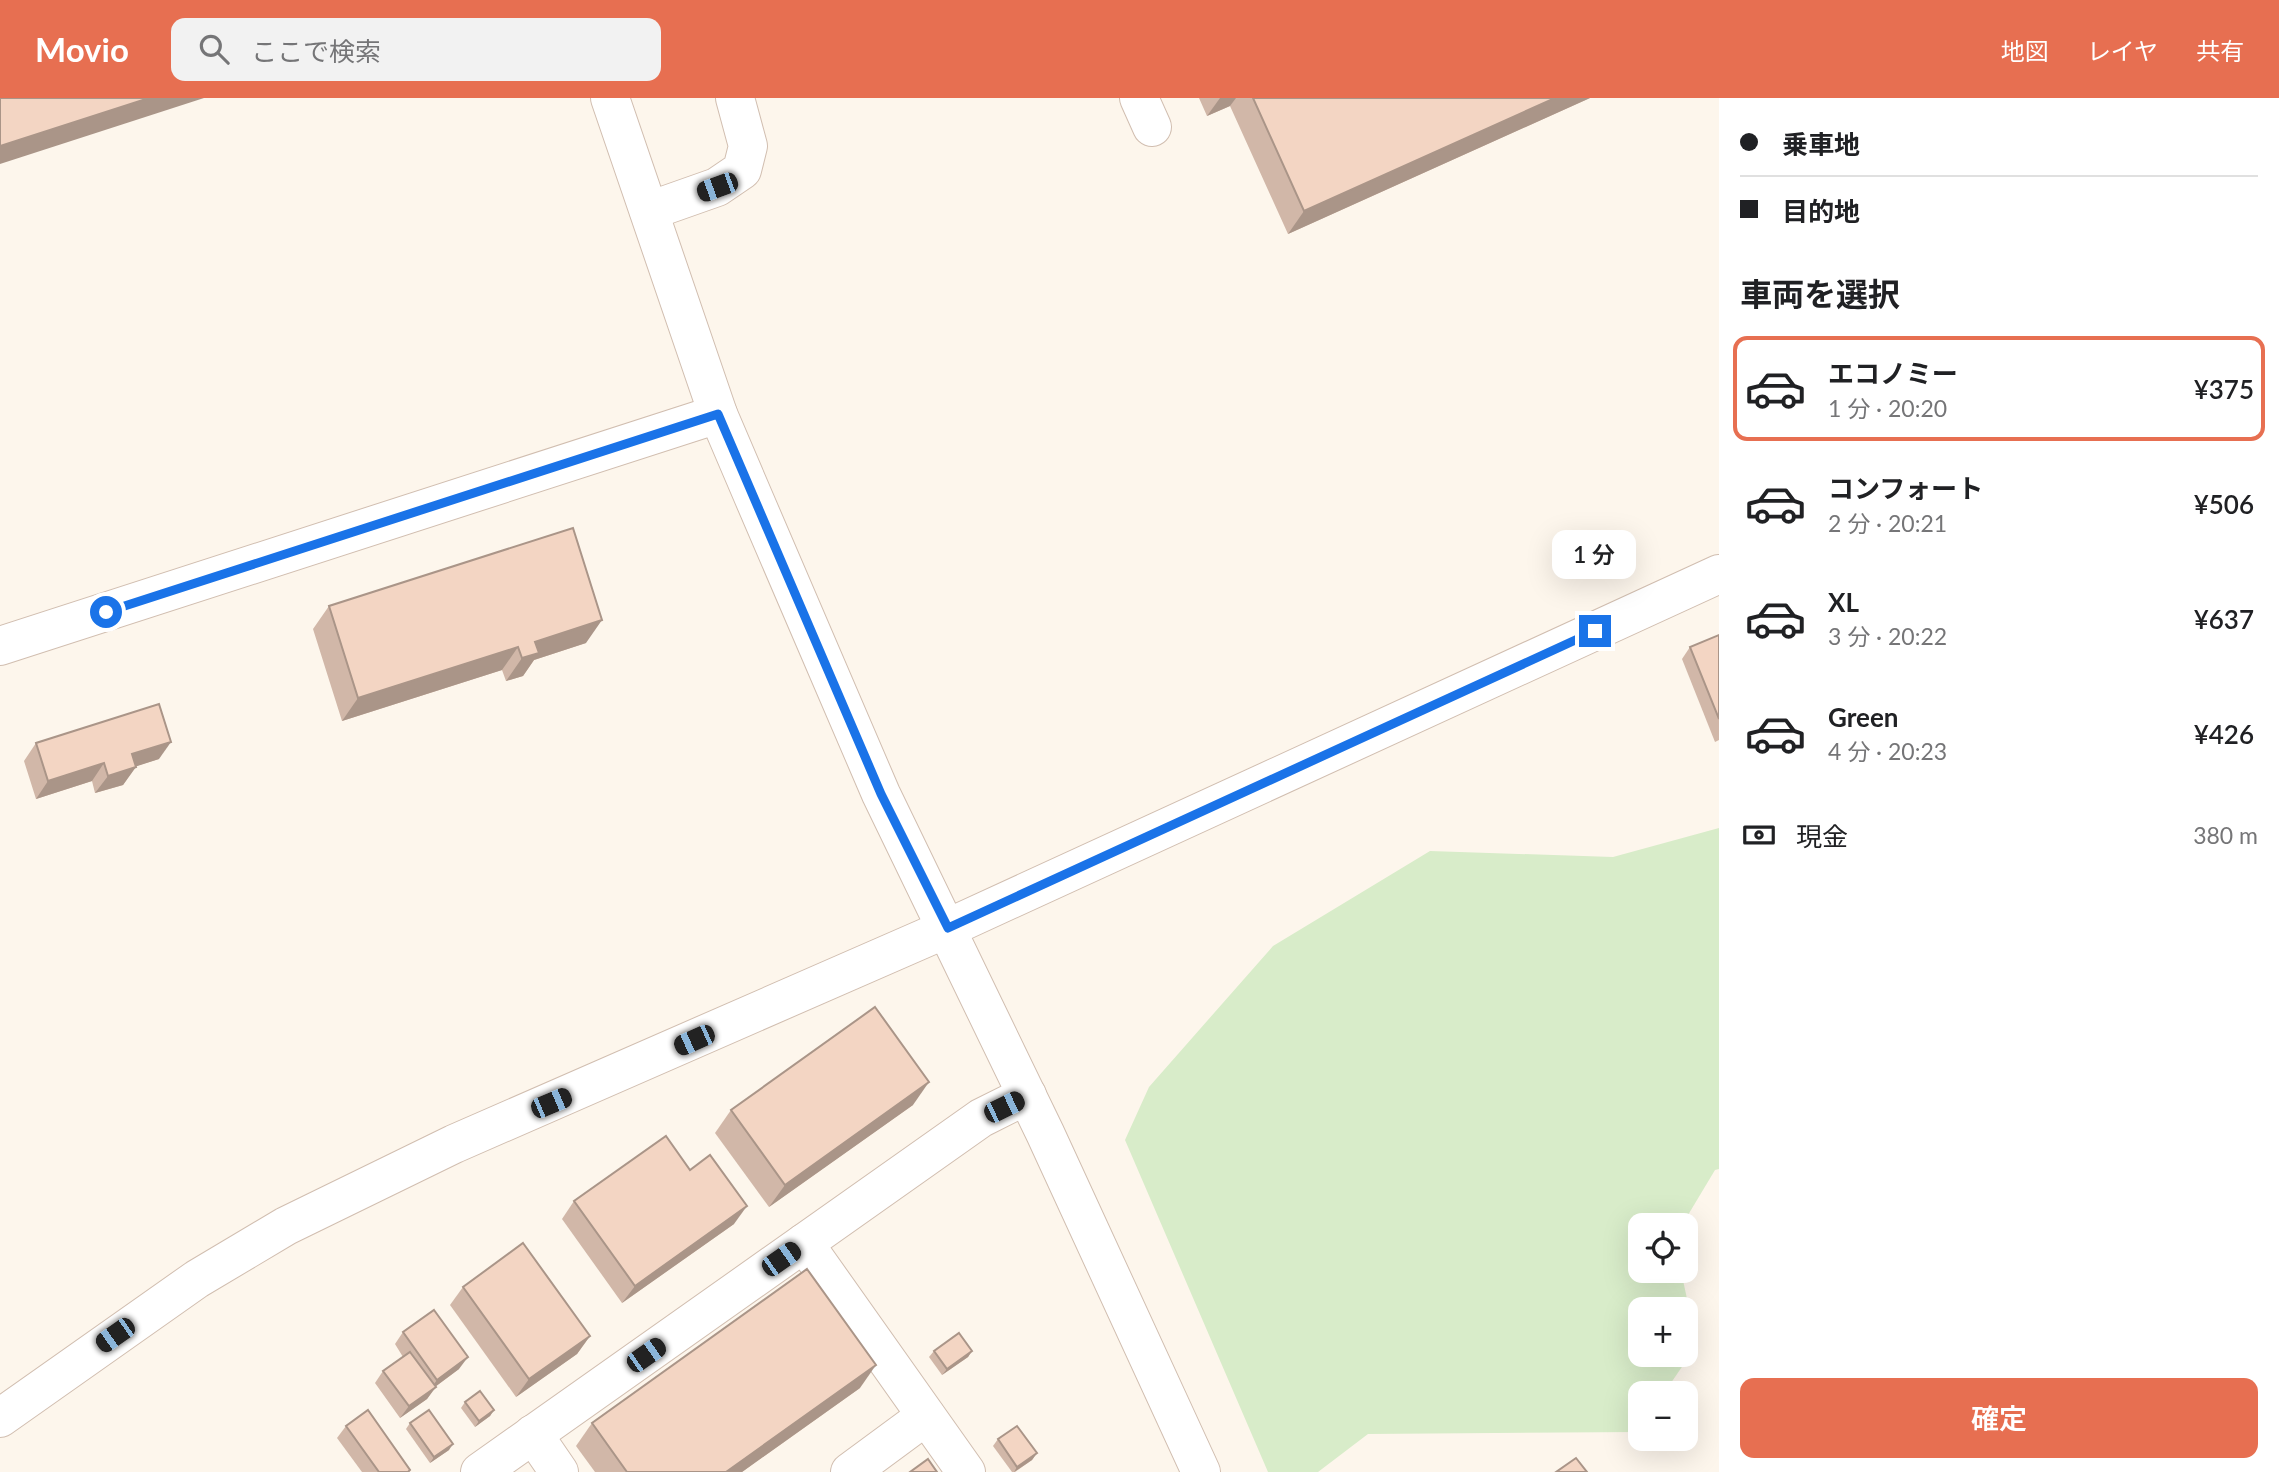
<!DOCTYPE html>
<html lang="ja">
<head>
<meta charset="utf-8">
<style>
	:root { --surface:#fff; --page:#f2f2f2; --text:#202124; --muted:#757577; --line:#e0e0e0; --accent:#e76f51 }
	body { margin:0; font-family:Lato,"Noto Sans JP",sans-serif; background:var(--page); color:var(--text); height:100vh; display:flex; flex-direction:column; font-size:26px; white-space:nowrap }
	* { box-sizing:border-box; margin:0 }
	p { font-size:23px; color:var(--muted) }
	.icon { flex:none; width:38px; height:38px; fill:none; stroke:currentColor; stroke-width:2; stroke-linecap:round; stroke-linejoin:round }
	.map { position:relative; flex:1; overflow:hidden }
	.sheet { display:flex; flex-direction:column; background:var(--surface); width:560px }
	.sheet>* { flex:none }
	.banner { display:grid; align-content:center; height:154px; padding:0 21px; background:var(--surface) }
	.fabs { position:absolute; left:1628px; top:1115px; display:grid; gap:14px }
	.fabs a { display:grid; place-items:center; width:70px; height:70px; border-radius:14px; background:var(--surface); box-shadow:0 7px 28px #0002; font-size:35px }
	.end { position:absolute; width:32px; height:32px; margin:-16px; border:9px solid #1a73e8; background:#fff; box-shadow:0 0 0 4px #fff }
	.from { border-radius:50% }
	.bubble { position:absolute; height:49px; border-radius:14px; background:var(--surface); box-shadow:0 7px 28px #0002; font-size:23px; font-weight:600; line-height:49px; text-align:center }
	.car { position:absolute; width:21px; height:42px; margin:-21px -10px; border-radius:9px; box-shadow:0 0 5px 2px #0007; background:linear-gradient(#222 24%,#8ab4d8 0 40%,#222 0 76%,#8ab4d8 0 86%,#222 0) }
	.banner b { display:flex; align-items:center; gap:24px; height:66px; font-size:26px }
	.banner b+b { border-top:2px solid var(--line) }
	.banner i { width:18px; height:18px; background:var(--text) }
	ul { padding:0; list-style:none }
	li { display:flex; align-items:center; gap:21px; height:105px; margin:0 14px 10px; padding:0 7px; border:4px solid transparent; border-radius:14px }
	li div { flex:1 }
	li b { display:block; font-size:26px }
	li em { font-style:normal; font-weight:600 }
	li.selected { border-color:var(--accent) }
	li>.icon { width:63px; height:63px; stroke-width:1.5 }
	h2 { padding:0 21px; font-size:32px; line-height:84px }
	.pay { display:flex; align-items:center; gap:18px; height:77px; padding:0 21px; font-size:26px }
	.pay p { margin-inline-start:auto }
	.primary-button { display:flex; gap:14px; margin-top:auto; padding:14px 21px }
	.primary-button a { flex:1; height:80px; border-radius:14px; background:var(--accent); color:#fff; font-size:28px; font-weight:600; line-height:80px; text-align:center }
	header { display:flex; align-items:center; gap:42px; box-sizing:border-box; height:98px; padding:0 35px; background:var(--accent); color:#fff }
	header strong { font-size:33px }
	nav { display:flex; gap:38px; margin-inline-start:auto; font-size:24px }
	.search { width:490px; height:63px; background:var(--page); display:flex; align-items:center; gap:18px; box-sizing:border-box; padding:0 24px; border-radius:14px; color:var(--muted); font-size:26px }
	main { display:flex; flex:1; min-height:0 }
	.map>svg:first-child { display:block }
</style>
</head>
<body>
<header>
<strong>Movio</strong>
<div class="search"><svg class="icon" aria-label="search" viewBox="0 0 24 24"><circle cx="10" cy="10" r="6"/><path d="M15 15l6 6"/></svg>ここで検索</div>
<nav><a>地図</a><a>レイヤ</a><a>共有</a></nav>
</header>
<main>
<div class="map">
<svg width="1719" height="1374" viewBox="0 0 1719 1374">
	<rect width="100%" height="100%" fill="#fdf6ec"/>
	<path fill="#d8ecc9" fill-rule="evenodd" d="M1719,730v341l-4,1 -33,55h-42v45l41,1 16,74 -33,48h-24v35l-3,4 -269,2 -50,38h-50l-143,-332 24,-53 124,-141 157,-95 183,6zM1640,1211h45v45h-45z"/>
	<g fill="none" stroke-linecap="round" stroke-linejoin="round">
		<defs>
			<g id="minor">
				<polyline points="610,0 718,316 753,398 881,696 1045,1035 1201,1374"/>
				<polyline points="1139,0 1152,29"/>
				<polyline points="649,113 717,89 742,72 748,48 735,0"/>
				<polyline points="0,548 718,316"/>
				<polyline points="804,1145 966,1374"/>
				<polyline points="0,1320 197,1181 286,1128 454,1046 948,830 1719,476"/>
				<polyline points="533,1336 559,1374"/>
				<polyline points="480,1374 981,1020 1027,997"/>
				<polyline points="850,1374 926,1318"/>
			</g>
		</defs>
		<use href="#minor" stroke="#d1beb0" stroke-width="40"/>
		<use href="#minor" stroke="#fff" stroke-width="38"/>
	</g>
	<g fill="#d1b7a8">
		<polygon points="1199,0 1590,0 1288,136 1230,8 1207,18"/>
		<polygon points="329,508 586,545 534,562 523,578 506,583 502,572 342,623 313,531"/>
		<polygon points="1719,537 1719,642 1715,644 1682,561 1690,549"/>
		<polygon points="36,645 159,661 136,668 123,687 95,695 92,683 36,701 24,663"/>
		<polygon points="913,1007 769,1109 715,1035 731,1012"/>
		<polygon points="690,1072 734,1126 622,1205 562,1121 574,1103"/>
		<polygon points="463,1189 590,1238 577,1256 516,1299 450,1207"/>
		<polygon points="403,1234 459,1271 435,1289 427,1301 400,1320 375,1285 383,1273 403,1259 395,1246"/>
		<polygon points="934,1253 972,1253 968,1259 942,1277 929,1259"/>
		<polygon points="860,1290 742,1374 595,1374 576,1348 592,1325"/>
		<polygon points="465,1304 494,1312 490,1318 475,1329 461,1310"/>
		<polygon points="410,1325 449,1352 430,1365 406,1331"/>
		<polygon points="346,1328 409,1374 362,1374 337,1340"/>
		<polygon points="998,1341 1037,1355 1032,1362 1015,1374 1012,1374 993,1348"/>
	</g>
	<g fill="#aa9588">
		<polygon points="149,0 204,0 0,66 0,48"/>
		<polygon points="1220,0 1236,0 1230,8 1207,18"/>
		<polygon points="1555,0 1590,0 1288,136 1304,113"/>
		<polygon points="602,522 586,545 534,562 523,578 506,583 522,560 535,544"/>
		<polygon points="518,549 502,572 342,623 358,600"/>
		<polygon points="171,644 159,661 119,674 132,656"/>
		<polygon points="104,665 92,683 36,701 48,683"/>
		<polygon points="136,669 123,687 95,695 108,678"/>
		<polygon points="929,984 913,1007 769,1109 785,1087"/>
		<polygon points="747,1108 734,1126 622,1205 635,1188"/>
		<polygon points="590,1238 577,1256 516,1299 529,1281"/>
		<polygon points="972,1253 968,1259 942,1277 947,1271"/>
		<polygon points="468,1259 459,1271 428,1294 437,1282"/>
		<polygon points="876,1267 860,1290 742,1374 726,1374"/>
		<polygon points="436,1289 427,1301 400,1320 409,1308"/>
		<polygon points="494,1312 490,1318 475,1329 479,1323"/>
		<polygon points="453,1346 449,1352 430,1365 434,1359"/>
		<polygon points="1037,1355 1032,1362 1014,1374 1017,1369"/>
	</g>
	<g fill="#f3d5c3" stroke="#aa9588" stroke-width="2">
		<polygon points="0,0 149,0 0,48"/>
		<polygon points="1253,0 1555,0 1304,113"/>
		<polygon points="573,430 602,522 535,544 539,555 522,560 518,549 358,600 329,508"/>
		<polygon points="1719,537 1719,621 1690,549"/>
		<polygon points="159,606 171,644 132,656 136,669 108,678 104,665 48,683 36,645"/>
		<polygon points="875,909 929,984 785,1087 731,1012"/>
		<polygon points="666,1038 690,1072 710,1057 747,1108 635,1188 574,1103"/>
		<polygon points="523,1145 590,1238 529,1281 463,1189"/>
		<polygon points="807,1171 876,1267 726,1374 627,1374 592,1325"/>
		<polygon points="434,1212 468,1259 437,1282 403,1234"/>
		<polygon points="959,1235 972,1253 947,1271 934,1253"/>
		<polygon points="410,1254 436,1289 409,1308 383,1273"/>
		<polygon points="480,1293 494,1312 479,1323 465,1304"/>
		<polygon points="368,1312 410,1372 408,1374 379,1374 346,1328"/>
		<polygon points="429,1312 453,1346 434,1359 410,1325"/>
		<polygon points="1017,1328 1037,1355 1017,1369 998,1341"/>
		<polygon points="1576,1360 1587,1374 1556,1374"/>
		<polygon points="928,1361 937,1374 910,1374"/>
	</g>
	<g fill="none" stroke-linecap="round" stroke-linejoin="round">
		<polyline stroke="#1a73e8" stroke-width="9" points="106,514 718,316 881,696 948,830 1595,533"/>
	</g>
</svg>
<div class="fabs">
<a><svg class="icon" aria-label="locate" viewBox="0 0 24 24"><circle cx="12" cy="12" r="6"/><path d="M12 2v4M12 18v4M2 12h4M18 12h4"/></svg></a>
<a>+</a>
<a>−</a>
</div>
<i class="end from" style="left:106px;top:514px"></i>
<i class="end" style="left:1595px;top:533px"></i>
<div class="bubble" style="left:1552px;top:432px;width:84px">1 分</div>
<i class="car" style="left:717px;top:89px;rotate:250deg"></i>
<i class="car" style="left:694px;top:942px;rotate:246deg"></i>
<i class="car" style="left:551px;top:1005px;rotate:67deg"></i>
<i class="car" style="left:1004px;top:1009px;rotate:64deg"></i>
<i class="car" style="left:781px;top:1161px;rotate:55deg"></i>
<i class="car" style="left:115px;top:1237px;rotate:235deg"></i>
<i class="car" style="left:646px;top:1257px;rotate:55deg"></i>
</div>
<section class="sheet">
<div class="banner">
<b><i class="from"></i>乗車地</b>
<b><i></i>目的地</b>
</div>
<h2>車両を選択</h2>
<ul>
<li class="selected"><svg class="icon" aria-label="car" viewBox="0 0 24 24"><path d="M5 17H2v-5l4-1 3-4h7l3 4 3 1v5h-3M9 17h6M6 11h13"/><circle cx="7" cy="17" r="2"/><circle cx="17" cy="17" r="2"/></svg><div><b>エコノミー</b><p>1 分 · 20:20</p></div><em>¥375</em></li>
<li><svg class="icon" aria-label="car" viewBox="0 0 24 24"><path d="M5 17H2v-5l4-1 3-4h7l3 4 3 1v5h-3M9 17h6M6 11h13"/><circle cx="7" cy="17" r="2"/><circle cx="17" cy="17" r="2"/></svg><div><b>コンフォート</b><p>2 分 · 20:21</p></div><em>¥506</em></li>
<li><svg class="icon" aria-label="car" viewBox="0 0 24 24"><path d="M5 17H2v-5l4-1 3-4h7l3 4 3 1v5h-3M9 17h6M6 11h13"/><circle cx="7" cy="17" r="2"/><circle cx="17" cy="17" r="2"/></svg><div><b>XL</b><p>3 分 · 20:22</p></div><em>¥637</em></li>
<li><svg class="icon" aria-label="car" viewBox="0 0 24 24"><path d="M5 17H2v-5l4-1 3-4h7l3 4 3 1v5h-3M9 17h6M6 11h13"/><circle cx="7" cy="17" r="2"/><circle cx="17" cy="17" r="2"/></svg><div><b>Green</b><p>4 分 · 20:23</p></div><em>¥426</em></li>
</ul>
<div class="pay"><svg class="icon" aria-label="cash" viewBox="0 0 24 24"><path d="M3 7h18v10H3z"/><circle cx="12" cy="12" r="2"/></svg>現金<p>380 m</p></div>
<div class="primary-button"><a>確定</a></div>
</section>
</main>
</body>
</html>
